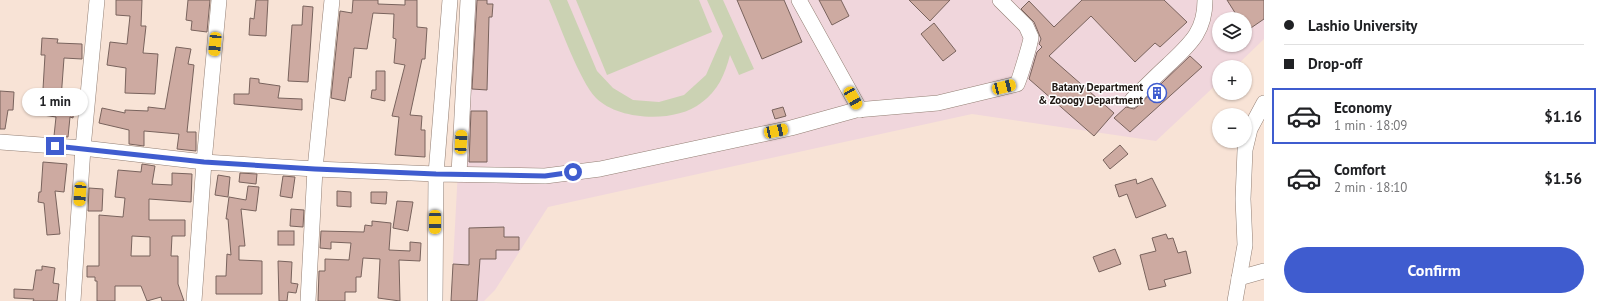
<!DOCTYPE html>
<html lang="en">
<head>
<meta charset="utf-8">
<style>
	:root { --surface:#fff; --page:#f6f6f6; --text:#202124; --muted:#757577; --line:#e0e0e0; --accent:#3f5ccf }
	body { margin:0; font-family:"PT Sans",sans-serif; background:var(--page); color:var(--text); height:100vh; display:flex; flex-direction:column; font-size:15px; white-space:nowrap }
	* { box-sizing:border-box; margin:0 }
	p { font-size:13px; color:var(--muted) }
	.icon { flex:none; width:22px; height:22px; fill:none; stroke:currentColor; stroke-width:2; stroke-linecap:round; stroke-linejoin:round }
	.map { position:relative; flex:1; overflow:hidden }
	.side { display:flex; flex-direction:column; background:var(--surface); width:340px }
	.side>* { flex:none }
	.hud { display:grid; align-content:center; height:88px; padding:0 20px; background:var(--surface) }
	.buttons { position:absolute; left:1212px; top:12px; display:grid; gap:8px }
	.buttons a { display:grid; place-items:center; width:40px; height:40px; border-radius:50%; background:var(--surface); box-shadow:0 1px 3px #0004; font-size:20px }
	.end { position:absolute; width:18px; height:18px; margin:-9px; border:5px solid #3f5ccf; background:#fff; box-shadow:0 0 0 2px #fff }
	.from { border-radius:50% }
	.bubble { position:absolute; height:28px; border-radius:14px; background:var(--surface); box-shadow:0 1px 3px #0004; font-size:13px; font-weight:700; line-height:28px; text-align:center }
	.car { position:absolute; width:12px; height:24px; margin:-12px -6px; border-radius:5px; box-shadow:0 0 3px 1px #0007; background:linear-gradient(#f5c518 24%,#345 0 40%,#f5c518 0 76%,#345 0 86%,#f5c518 0) }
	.hud b { display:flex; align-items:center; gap:14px; height:38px; font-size:15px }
	.hud b+b { border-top:1px solid var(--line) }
	.hud i { width:10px; height:10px; background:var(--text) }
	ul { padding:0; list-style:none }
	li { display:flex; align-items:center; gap:12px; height:56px; margin:0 8px 6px; padding:0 12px; border:2px solid transparent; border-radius:0px }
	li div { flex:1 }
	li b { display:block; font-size:15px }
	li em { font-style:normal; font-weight:700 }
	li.active { border-color:var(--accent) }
	li>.icon { width:36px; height:36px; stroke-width:1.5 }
	.button { display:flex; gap:8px; margin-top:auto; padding:8px 20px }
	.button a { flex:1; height:46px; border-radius:24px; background:var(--accent); color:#fff; font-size:16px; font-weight:700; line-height:46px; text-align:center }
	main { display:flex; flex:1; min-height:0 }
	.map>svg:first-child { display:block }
</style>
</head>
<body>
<main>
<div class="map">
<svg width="1264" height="301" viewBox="0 0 1264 301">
	<rect width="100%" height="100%" fill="#f8e3d6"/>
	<path fill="#f0d6dc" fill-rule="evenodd" d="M467,0h797v39l-29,28h-16v15l-63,59 -184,-27 -424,93 -53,83 -11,11h-33zM1219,19h26v26h-26z"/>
	<g fill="#cbd2b3">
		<path d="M549,0h18l30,71 16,17 20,12 26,2 25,-7 22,-20 17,-39 -16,-36h16l31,69 -15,6 -9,-20c-5,19 -12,36 -29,48 -25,20 -82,18 -105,-5 -17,-18 -36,-73 -47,-98z"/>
		<polygon points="576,0 699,0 712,32 607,75"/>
	</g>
	<g fill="#cdaaa1" stroke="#79635d" fill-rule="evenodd">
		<polygon points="116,0 142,0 141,26 146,26 143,53 158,54 155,94 125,93 126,68 107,65 110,42 127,44 130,16 116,15"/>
		<polygon points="188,0 210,0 207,32 191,30 192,21 186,20"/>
		<polygon points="256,0 268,0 266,36 249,35 250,18 254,19"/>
		<polygon points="353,0 378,0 378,4 405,5 405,0 417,0 417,27 427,28 426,43 425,59 422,59 410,115 422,116 421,130 425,130 425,157 395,155 399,117 392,116 405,65 394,63 396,39 393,38 394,14 373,13 367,49 354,48 351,78 349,77 345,101 331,98 340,11 352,13"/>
		<polygon points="477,0 487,0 487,4 493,4 492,17 489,17 487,90 472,89"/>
		<polygon points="737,0 784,0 802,42 762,59"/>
		<polygon points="819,0 841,0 849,16 832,25"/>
		<polygon points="909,0 950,0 930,21"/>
		<polygon points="1082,0 1164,0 1187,22 1160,47 1155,43 1135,62 1091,16 1049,56 1114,113 1094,136 1029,79 1037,52 1042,47 1039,44 1041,39 1034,22 1021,9 1029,1 1054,27"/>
		<polygon points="1227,0 1264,0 1264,19 1245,32 1245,19 1239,19"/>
		<polygon points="303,6 313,7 308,82 288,81 292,25 302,25"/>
		<polygon points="934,23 956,51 943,61 921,34"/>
		<polygon points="42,38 58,39 57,43 82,44 82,59 64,58 61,99 70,100 70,106 74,106 73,118 70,117 68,137 54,136 56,117 43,115 45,101 39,101 39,89 43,89 45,55 41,55"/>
		<polygon points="176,47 191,49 188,64 194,65 187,132 196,132 196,151 177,149 179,134 144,131 144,146 129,144 129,130 99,123 102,108 125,113 125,110 148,111 148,107 165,109"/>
		<polygon points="1190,56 1202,67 1130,132 1114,118 1126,107 1134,109 1138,106"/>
		<polygon points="376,71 385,71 385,101 371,98 372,90 376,90"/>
		<polygon points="250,78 259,79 259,83 280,86 278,98 302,99 302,110 234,104 234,94 249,94"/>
		<polygon points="0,91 14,92 13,110 8,110 5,129 0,129"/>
		<polygon points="783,107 786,116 775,119 772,110"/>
		<polygon points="471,111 487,111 487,162 469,162"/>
		<polygon points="1120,145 1128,154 1110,169 1103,160"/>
		<polygon points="43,162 67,164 64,192 55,191 60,234 47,235 44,203 38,202 39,192 41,192"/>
		<path d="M142,164l13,2 -3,18 20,1v-12l20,1 -1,28 -42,-3v21h36v16h-13l-1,20h7v28l6,17h-22l-1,-4 -14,4 -6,-15h-26v15h-18v-20h-2v-4h-8v-11h12v-51l24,2 2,-19 -10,-1 3,-27 23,2zM132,236l18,1v19h-19z"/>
		<polygon points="240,173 257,174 256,184 239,182"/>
		<polygon points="218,175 230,177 228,197 215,195"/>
		<polygon points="283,176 295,177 292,198 280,196"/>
		<polygon points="1152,178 1166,206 1136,218 1127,194 1119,197 1115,185 1136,179 1137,184"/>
		<polygon points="248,186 259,187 256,211 241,209 245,246 239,246 239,260 262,261 262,294 216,294 216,276 226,276 227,254 231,255 228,219 226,219 229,197 246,200"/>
		<polygon points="89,188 103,189 102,211 88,211"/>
		<polygon points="337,191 351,192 351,207 337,206"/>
		<polygon points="371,192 387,192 386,204 371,203"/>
		<polygon points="397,201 413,202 408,231 393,228"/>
		<polygon points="291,209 304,210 303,227 290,226"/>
		<polygon points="372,221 391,223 389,250 410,251 410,242 421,243 420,261 399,260 400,301 378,298 380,259 363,258 361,277 356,277 356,292 345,292 345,301 318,301 319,271 325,271 325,259 349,260 351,243 331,242 331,249 320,248 321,231 364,232 365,225 372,226"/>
		<polygon points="504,227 504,237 519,237 519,250 496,250 496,259 480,259 477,301 451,301 453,264 469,265 469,228"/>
		<rect x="278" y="231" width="16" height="14"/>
		<polygon points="1166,234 1168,239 1173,238 1178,253 1186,251 1191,273 1164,280 1166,286 1149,290 1140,255 1156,251 1152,238"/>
		<polygon points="1115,249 1121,264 1099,272 1093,257"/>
		<polygon points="278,261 292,262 291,283 298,284 296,293 288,292 287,301 279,301"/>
		<polygon points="42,266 55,268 53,283 59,284 57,301 33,301 34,299 14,298 14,289 33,290 36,270 42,270"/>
	</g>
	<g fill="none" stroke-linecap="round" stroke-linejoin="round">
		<defs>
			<g id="minor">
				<polyline points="799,0 860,110"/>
				<path d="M1132,100c12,-12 24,-24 36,-35 22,-21 37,-33 37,-65"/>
				<polyline points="0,142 83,148 204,162 315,169 436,174 450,0"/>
				<polyline points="459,174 468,0"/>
				<polyline points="1239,278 1264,271"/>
				<polyline points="73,301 83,148 97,0"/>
				<polyline points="194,301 204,162 219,0"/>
				<polyline points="308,301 315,169 332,0"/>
				<path d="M435,301l1,-127 109,2 55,-7 191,-41 65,-18 82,-7 79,-19c2,-3 14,-42 14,-47l-5,-11 -26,-26"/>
				<polyline points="1235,301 1245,245 1243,199 1245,150 1250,129 1264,103"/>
			</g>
		</defs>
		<use href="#minor" stroke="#937f74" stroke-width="16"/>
		<use href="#minor" stroke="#fff" stroke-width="15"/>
	</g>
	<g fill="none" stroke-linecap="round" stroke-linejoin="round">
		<polyline stroke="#3f5ccf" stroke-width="5" points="55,146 204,162 315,169 436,174 545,176 573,172"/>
	</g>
	<defs>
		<symbol id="building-ring" viewBox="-11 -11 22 22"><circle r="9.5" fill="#fff" stroke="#3f5ccf" stroke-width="1.5"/><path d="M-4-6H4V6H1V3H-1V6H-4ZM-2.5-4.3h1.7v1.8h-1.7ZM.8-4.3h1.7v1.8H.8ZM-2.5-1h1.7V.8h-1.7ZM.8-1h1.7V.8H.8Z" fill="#3f5ccf"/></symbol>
	</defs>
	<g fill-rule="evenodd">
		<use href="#building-ring" x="1146" y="82" width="22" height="22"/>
	</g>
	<g text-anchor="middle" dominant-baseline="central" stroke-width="3" stroke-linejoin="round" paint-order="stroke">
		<g font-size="11" font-weight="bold" fill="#1e1712" stroke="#fff" text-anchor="end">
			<text x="1143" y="87">Batany Department<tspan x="1143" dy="13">&amp; Zooogy Department</tspan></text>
		</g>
	</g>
</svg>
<div class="buttons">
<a><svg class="icon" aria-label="layers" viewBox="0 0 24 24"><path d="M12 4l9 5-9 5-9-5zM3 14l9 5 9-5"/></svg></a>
<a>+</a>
<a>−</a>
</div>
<i class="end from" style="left:573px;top:172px"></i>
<i class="end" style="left:55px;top:146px"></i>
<div class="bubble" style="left:22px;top:88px;width:66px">1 min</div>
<i class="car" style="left:215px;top:44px;rotate:185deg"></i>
<i class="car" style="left:1004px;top:87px;rotate:76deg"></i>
<i class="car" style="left:853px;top:98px;rotate:150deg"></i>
<i class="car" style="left:776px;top:131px;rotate:78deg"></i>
<i class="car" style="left:461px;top:142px;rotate:3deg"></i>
<i class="car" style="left:80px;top:194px;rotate:184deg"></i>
<i class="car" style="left:435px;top:222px;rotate:180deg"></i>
</div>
<section class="side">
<div class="hud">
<b><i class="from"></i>Lashio University</b>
<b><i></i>Drop-off</b>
</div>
<ul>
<li class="active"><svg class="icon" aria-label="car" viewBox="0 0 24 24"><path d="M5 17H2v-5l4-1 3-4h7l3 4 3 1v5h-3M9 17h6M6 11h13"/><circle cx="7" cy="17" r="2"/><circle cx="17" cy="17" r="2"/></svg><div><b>Economy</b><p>1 min · 18:09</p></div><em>$1.16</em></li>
<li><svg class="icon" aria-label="car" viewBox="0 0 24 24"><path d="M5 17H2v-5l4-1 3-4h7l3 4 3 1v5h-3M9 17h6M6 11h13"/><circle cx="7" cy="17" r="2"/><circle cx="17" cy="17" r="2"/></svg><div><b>Comfort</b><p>2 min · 18:10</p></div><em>$1.56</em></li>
</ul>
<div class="button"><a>Confirm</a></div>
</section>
</main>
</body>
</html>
